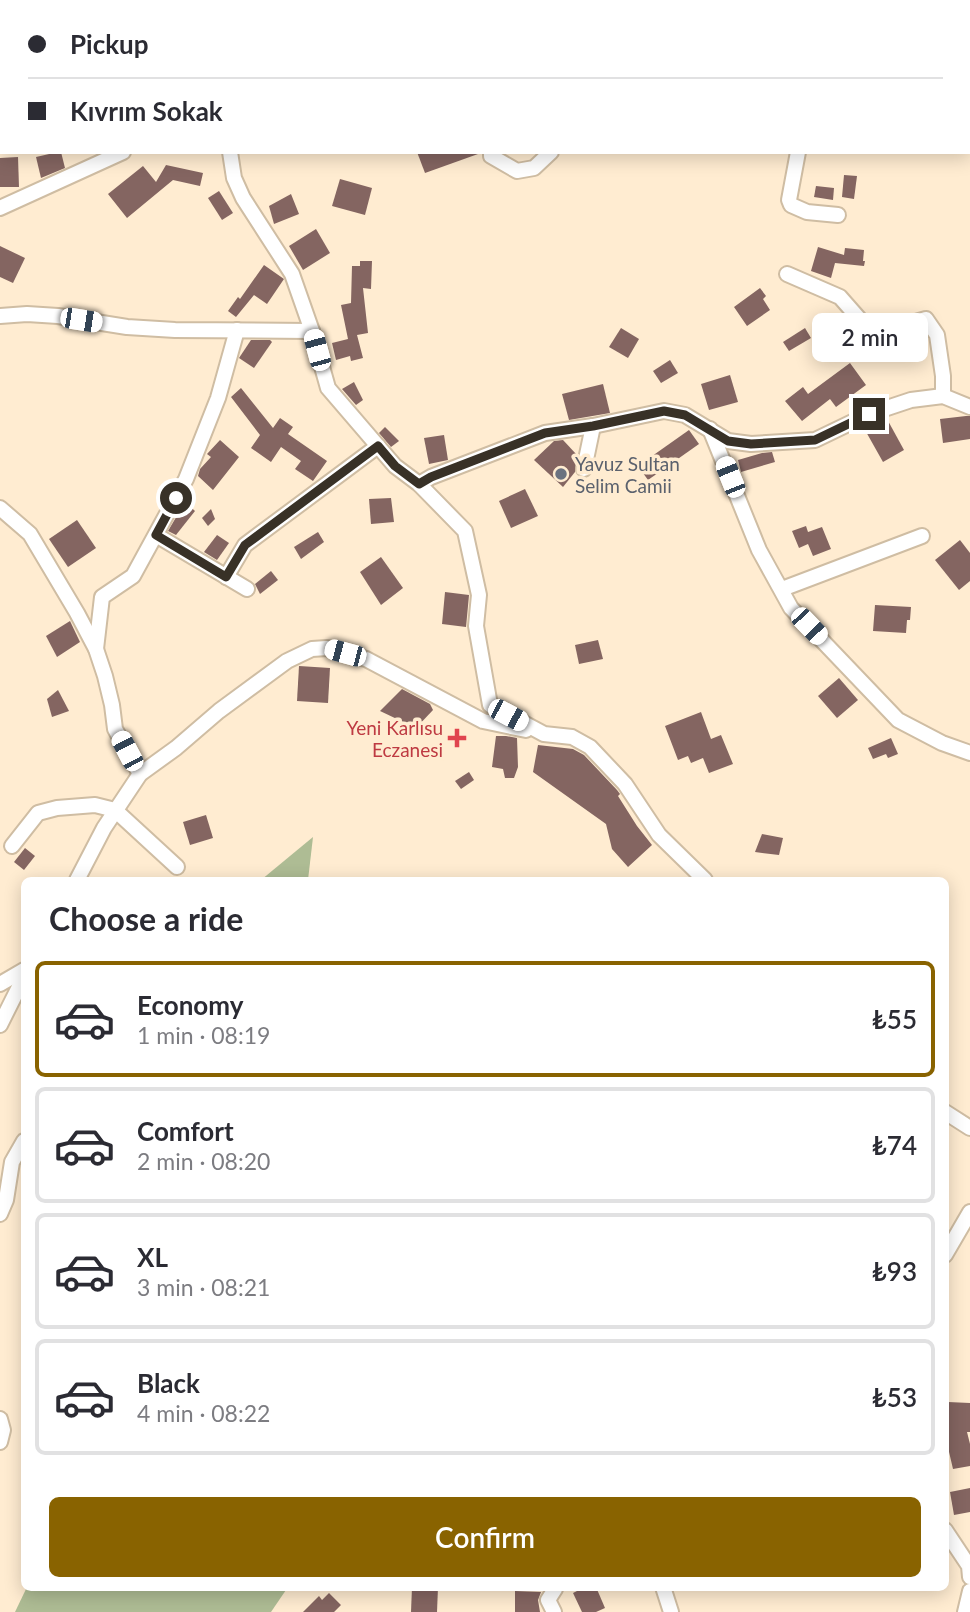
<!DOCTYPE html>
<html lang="en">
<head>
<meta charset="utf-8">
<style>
	:root { --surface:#fff; --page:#f7f7f7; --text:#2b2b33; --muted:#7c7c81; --line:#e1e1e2; --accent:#896300 }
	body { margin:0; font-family:Lato,sans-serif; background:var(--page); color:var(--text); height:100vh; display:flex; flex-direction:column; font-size:26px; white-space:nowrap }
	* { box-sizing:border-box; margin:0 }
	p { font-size:23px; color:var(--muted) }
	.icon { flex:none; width:38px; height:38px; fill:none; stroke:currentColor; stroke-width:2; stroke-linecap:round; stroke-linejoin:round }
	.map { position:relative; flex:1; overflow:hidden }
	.details { position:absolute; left:21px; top:877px; width:928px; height:714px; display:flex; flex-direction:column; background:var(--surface); border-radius:10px; box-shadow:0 4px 18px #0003 }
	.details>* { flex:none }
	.banner { position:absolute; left:0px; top:0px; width:971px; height:154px; box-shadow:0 4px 18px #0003; display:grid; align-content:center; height:154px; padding:0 28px; background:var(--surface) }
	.end { position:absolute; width:32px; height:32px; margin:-16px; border:9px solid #383127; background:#fff; box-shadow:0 0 0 4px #fff }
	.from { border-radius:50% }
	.bubble { position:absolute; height:49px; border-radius:10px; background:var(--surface); box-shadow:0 4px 18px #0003; font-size:23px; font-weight:600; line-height:49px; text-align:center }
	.car { position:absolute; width:21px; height:42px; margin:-21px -10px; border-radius:9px; box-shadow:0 0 5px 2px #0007; background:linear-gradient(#fff 24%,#345 0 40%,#fff 0 76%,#345 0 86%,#fff 0) }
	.banner b { display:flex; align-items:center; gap:24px; height:66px; font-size:26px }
	.banner b+b { border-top:2px solid var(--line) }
	.banner i { width:18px; height:18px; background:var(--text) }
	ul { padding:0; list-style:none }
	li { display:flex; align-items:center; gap:21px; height:116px; margin:0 14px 10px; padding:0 14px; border:4px solid var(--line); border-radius:10px }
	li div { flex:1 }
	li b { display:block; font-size:26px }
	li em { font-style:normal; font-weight:600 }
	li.active { border-color:var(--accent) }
	li>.icon { width:63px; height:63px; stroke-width:1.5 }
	h2 { padding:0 28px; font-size:32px; line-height:84px }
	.cta { display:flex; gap:14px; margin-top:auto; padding:14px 28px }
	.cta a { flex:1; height:80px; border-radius:10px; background:var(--accent); color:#fff; font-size:28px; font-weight:600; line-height:80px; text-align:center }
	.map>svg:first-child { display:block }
</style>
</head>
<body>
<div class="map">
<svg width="970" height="1612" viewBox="0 0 970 1612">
	<rect width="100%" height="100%" fill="#ffecd1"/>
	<g fill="#aebc94">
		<polygon points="313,837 308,880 261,880"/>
		<polygon points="27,1587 288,1587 271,1612 15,1612"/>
	</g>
	<g fill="#846561">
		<polygon points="58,152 61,152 65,168 41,178 36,157"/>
		<polygon points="417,152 478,152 478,154 425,173"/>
		<polygon points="18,157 19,187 0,187 0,158"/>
		<polygon points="166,165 203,173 200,186 173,180 127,218 108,194 143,166 156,182"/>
		<polygon points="844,175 857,176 854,199 842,197"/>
		<polygon points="340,179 372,188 365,215 332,206"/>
		<polygon points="816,186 834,188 833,200 814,197"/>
		<polygon points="219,191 233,213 222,220 208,198"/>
		<polygon points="291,194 299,214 274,224 269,206"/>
		<polygon points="316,229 330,253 303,270 289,246"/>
		<polygon points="0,246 25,258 13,283 0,277"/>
		<polygon points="818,247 844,255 845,248 864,250 863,261 865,261 864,266 835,263 831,278 811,271"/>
		<polygon points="360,261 372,261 371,289 363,288 368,333 357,335 363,358 351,361 350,356 336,360 332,343 348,339 341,305 351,303 352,266 360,266"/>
		<polygon points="264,265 284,279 267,304 254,295 236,317 228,311 238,297 240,299"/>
		<polygon points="760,288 766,296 763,299 770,310 747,326 734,307"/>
		<polygon points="621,328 639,339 628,358 609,347"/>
		<polygon points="805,328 811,338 789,351 783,342"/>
		<polygon points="251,340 270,340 272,342 254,368 239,358"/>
		<polygon points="670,360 678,373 661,383 653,371"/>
		<polygon points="850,363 866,385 836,407 830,399 802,421 785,401 803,387 808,394"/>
		<polygon points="730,375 738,402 709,410 701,384"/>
		<polygon points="354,382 363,400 356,405 342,389"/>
		<polygon points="603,384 610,413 569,420 562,394"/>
		<polygon points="241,388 273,428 280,418 293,427 288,434 327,461 313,481 295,469 301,461 281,447 271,462 251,448 260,435 231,397"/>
		<polygon points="966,416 970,416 970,439 943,443 940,419"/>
		<polygon points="887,419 904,450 883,462 865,430"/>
		<polygon points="385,427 399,441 391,447 379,433"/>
		<polygon points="689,430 699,444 648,480 638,466"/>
		<polygon points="444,435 448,460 429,464 424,438"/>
		<polygon points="220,440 239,457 213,490 198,476 200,469 211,457 207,454"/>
		<polygon points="563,440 577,455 575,472 563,487 534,460 554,441"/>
		<polygon points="772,452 775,462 741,472 738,460 762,453"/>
		<polygon points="525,489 538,516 511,528 499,501"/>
		<polygon points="391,498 394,522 371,524 369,499"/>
		<polygon points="185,502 195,511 176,535 168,531"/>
		<polygon points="211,509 215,519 208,526 202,518"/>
		<polygon points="77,520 96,548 68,567 49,539"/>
		<polygon points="806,526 808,532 822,527 831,549 813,556 808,544 799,548 792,531"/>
		<polygon points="318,532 324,542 301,559 294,547"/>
		<polygon points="217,535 229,543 217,560 204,552"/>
		<polygon points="960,540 970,553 970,581 959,590 935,560"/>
		<polygon points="381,557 403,588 381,605 360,572"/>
		<polygon points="271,571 278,580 260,594 255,584"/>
		<polygon points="445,592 469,595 466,627 442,624"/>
		<polygon points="875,605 911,607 910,620 907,620 906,633 873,631"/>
		<polygon points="70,621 80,642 57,657 46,636"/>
		<polygon points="598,640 603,659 579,664 575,645"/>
		<polygon points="299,666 330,668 328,703 297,701"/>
		<polygon points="839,678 858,700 837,718 818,696"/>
		<polygon points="402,689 430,704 433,710 416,728 380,711"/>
		<polygon points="58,690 69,711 52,717 47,699"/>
		<polygon points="701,712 711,739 721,735 733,764 709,773 703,758 691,763 688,756 678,760 665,726"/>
		<polygon points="496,736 506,736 517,738 518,767 514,778 505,778 503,769 492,767"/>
		<polygon points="891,738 898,754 888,758 886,754 873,759 868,748"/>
		<polygon points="538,745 573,749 584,755 617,790 620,794 618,796 637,826 652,845 628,867 612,849 606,824 533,772"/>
		<polygon points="469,772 474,780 461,789 455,781"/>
		<polygon points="206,815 213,838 190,845 183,822"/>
		<polygon points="762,834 783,838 779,855 755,852"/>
		<polygon points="25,848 35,856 24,870 14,862"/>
		<polygon points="948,1402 970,1403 970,1432 967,1432 970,1444 970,1466 953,1469 946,1439"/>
		<polygon points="970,1488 970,1512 954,1515 950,1492"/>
		<polygon points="412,1587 438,1587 437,1612 411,1612"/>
		<polygon points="585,1587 596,1587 605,1608 596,1612 582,1612 573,1593"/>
		<polygon points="515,1591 541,1592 538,1600 540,1612 515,1612"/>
		<polygon points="329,1593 341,1605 334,1612 303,1612 319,1596 322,1600"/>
	</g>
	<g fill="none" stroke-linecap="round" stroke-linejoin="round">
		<defs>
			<g id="minor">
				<polyline points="742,0 744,2"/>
				<polyline points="244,2 244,0"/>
				<polyline points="665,2 665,0"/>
				<polyline points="230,152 234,178 243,198 292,274 312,331 328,388 395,466 419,484 465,531 479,595 476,626 490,705 544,734 572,737 590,747 625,784 659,835 705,880"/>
				<polyline points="491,152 491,156 517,171 534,168 551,152"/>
				<polyline points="798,152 789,200 791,205 807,212 838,215"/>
				<polyline points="0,208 123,152"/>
				<polyline points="787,274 840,297 869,330 885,331 926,319 937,335 943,376 943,396"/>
				<polyline points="0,316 27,314 58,316 127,327 175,330 312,331"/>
				<polyline points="710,429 759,550 791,608 898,720 942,743 970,753"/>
				<polyline points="584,469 593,426"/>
				<polyline points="419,484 431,477 545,433 593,426 664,411 685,415 728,441 751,444 815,440 869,414 911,400 943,396 970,407"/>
				<polyline points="0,508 30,534 77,613 96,649 105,676 112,705 115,729 140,774"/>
				<polyline points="156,535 247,589"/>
				<polyline points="226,577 245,545 378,446"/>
				<polyline points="782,589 922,536"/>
				<polyline points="96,649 102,597 133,576 186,479 218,398 237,330"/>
				<polyline points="12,846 38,813 57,808 95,805 115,810 177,867"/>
				<polyline points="77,880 104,828 140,774 176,748 219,711 287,661 312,649 327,648 366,659 483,721 526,730"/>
				<polyline points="0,984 24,970"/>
				<polyline points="0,1025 24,977"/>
				<polyline points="945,1112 970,1128"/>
				<polyline points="0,1214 6,1200 12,1162 24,1141"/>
				<polyline points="945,1255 970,1212"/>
				<polyline points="0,1419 3,1430 0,1442"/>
				<polyline points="945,1530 969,1566 970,1577"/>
				<polyline points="551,1587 555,1589 548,1600 554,1612"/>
				<polyline points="663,1587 671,1612"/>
				<polyline points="965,1612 970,1591"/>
			</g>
		</defs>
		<use href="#minor" stroke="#cfbda3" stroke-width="18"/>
		<use href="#minor" stroke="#fff" stroke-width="14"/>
	</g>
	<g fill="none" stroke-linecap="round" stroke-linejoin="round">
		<polyline stroke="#383127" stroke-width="9" points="176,498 156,535 226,577 245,545 378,446 395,466 419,484 431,477 545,433 593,426 664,411 685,415 728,441 751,444 815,440 869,414"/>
	</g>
	<circle fill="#6b7280" stroke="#ffecd1" stroke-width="2.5" cx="561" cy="474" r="7"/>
	<path fill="#e0444e" stroke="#ffecd1" stroke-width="2.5" d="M453.5 727.5h7v7h7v7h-7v7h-7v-7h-7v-7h7z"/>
	<g text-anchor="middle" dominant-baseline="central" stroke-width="7" stroke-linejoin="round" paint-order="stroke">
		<g font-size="19" fill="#5b616d" stroke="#ffecd1" text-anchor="start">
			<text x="575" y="463">Yavuz Sultan<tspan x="575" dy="22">Selim Camii</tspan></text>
		</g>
		<g font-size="19" fill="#be3a42" stroke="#ffecd1" text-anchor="end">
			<text x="443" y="727">Yeni Karlısu<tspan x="443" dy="22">Eczanesi</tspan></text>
		</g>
	</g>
</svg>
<i class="end from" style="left:176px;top:498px"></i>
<i class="end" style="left:869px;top:414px"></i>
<div class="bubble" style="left:812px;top:313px;width:116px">2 min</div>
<i class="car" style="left:81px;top:320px;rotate:99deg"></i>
<i class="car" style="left:317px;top:350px;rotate:345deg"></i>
<i class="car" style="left:730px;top:477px;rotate:338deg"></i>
<i class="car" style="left:809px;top:626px;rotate:136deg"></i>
<i class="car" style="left:345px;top:653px;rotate:285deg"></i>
<i class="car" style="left:508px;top:715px;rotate:118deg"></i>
<i class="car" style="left:127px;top:751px;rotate:332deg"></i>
<div class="banner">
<b><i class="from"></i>Pickup</b>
<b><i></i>Kıvrım Sokak</b>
</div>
<section class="details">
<h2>Choose a ride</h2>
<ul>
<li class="active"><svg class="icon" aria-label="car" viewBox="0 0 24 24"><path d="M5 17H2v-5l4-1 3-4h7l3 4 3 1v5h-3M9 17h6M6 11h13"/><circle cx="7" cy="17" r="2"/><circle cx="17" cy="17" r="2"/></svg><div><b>Economy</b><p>1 min · 08:19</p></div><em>₺55</em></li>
<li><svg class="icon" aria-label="car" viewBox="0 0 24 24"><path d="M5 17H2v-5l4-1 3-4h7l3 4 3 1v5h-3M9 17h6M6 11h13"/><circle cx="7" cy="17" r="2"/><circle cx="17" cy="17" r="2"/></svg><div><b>Comfort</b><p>2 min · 08:20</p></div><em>₺74</em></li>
<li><svg class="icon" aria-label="car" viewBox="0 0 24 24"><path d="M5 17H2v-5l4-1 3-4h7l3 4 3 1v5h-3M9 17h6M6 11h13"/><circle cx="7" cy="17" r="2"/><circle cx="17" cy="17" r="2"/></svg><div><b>XL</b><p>3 min · 08:21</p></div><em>₺93</em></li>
<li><svg class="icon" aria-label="car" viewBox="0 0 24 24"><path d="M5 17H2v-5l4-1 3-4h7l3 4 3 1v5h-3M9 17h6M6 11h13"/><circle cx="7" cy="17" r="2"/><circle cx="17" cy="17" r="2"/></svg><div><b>Black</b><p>4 min · 08:22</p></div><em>₺53</em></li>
</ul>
<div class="cta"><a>Confirm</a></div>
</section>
</div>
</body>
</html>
